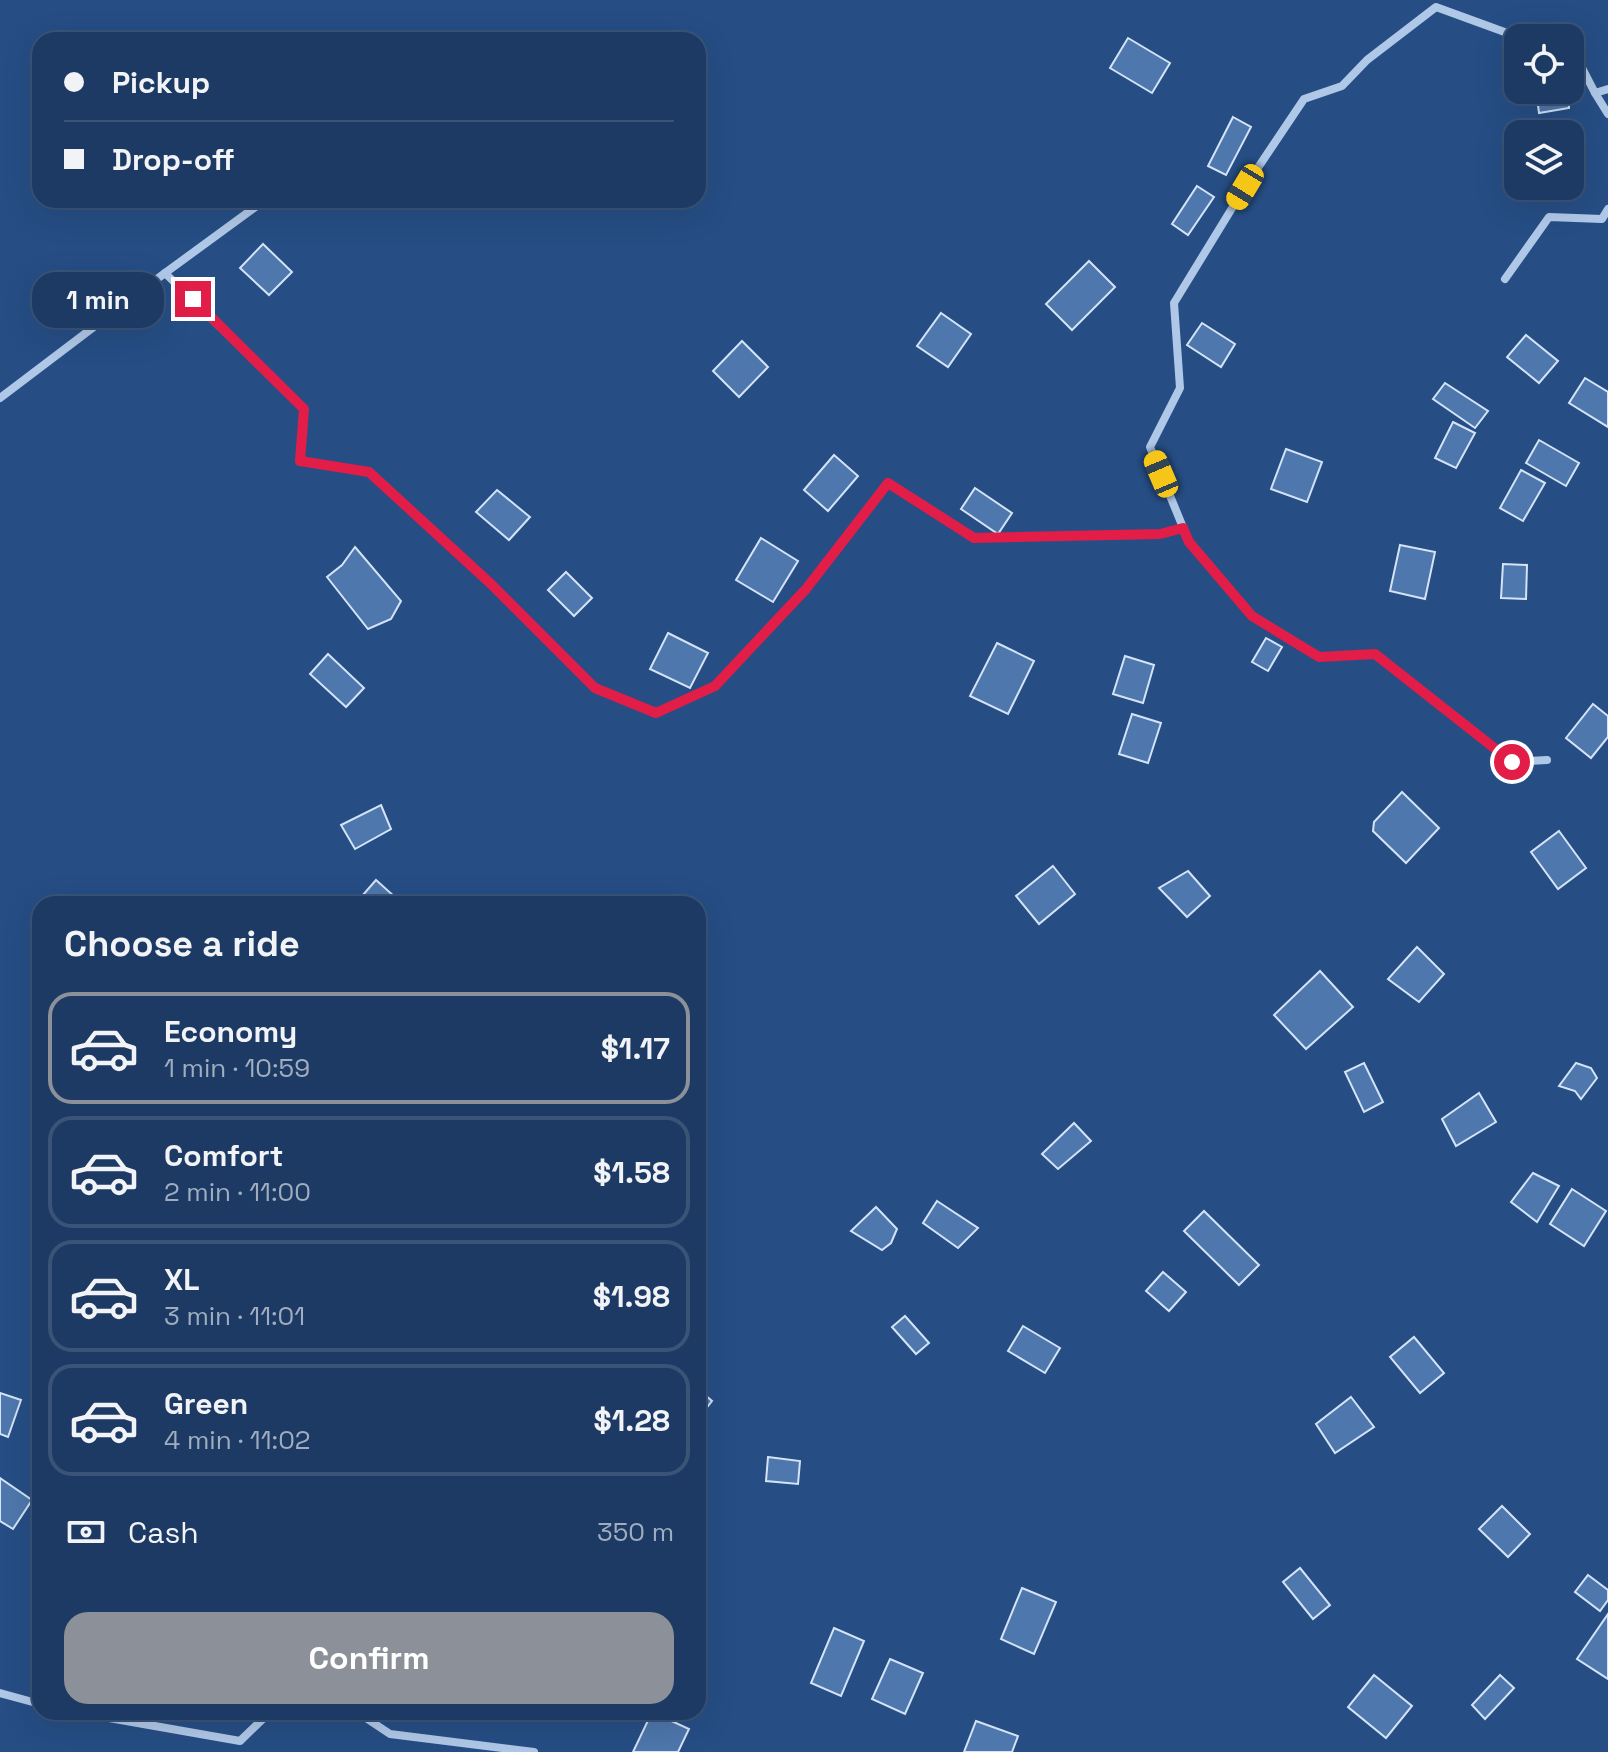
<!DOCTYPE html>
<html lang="en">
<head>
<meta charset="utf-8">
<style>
	:root { --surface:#1c3a64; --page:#25416a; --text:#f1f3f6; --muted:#a0adbf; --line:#3a5478; --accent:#8c9099 }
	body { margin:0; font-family:"Space Grotesk",sans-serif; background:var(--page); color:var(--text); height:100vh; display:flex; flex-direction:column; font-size:30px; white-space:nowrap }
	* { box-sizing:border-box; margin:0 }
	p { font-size:26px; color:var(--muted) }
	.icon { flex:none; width:44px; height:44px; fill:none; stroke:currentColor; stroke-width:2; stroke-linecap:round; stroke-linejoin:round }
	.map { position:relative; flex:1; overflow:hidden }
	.details { position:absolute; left:32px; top:896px; width:674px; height:824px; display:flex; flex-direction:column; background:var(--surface); border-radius:24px; box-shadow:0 8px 32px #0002,0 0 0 2px var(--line) }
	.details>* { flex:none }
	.guide { position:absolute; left:32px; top:32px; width:674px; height:176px; border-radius:24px; box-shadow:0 8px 32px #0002,0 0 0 2px var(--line); display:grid; align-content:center; height:176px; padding:0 32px; background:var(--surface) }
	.buttons { position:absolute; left:1504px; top:24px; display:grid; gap:16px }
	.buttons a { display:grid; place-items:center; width:80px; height:80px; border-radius:16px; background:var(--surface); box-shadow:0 8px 32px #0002,0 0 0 2px var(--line); font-size:40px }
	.end { position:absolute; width:36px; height:36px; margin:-18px; border:10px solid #e11d48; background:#fff; box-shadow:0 0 0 4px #fff }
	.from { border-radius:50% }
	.bubble { position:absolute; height:56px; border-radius:24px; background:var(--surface); box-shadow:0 8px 32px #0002,0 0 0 2px var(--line); font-size:26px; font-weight:700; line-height:56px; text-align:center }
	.car { position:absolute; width:24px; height:48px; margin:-24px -12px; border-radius:10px; box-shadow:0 0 6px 2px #0007; background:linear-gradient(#f5c518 24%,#345 0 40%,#f5c518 0 76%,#345 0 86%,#f5c518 0) }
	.guide b { display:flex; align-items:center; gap:28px; height:76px; font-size:30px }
	.guide b+b { border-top:2px solid var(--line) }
	.guide i { width:20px; height:20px; background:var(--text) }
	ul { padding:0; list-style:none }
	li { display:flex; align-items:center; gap:24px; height:112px; margin:0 16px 12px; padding:0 16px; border:4px solid var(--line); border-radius:24px }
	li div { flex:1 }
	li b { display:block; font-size:30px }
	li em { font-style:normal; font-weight:700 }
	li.on { border-color:var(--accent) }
	li>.icon { width:72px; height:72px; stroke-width:1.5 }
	h2 { padding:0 32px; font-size:36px; line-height:96px }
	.pay { display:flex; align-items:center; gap:20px; height:88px; padding:0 32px; font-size:30px }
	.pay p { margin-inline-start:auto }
	.button { display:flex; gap:16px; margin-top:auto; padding:16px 32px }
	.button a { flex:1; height:92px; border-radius:24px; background:var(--accent); color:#fff; font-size:32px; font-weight:700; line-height:92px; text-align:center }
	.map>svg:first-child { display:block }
</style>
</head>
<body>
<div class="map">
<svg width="1608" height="1752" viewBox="0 0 1608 1752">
	<rect width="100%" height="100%" fill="#264e85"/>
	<g fill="#4e77ad" stroke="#d4e3f6" stroke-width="2">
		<polygon points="1128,38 1170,63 1152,93 1110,68"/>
		<polygon points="1536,90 1568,90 1569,108 1539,113"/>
		<polygon points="1233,117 1251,127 1226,175 1208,166"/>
		<polygon points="1197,186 1214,197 1188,235 1172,224"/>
		<polygon points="263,244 292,272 269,295 240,268"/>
		<polygon points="1089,261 1115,287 1072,330 1046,304"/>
		<polygon points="941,313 971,334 948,367 917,346"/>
		<polygon points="1202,323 1235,344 1221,367 1187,345"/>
		<polygon points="1526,335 1558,361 1539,383 1507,357"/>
		<polygon points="742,341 768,367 739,397 713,371"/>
		<polygon points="1585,378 1608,392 1608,427 1569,403"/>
		<polygon points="1445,383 1488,411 1475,428 1433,399"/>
		<polygon points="1453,422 1475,433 1456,468 1435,458"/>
		<polygon points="1539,440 1579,463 1566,486 1526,463"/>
		<polygon points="1286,449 1322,462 1307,502 1271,489"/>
		<polygon points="834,455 858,476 828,511 804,490"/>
		<polygon points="1521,470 1545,483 1523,521 1500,508"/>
		<polygon points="975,488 1012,513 998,534 961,509"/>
		<polygon points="497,490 530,517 509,540 476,512"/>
		<polygon points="761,538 798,561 773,602 736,580"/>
		<polygon points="1400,545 1435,552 1425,599 1390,591"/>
		<polygon points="355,547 401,601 391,619 368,629 327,577 342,565"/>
		<polygon points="1503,564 1527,565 1526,599 1501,598"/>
		<polygon points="566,572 592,598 574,616 548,590"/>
		<polygon points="668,633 708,653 690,688 650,669"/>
		<polygon points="1266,638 1282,647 1268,671 1252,662"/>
		<polygon points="997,643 1034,661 1008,714 970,696"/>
		<polygon points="328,654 364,688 346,707 310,674"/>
		<polygon points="1125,656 1154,665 1143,703 1113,694"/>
		<polygon points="1593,704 1608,716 1608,737 1591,758 1566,738"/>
		<polygon points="1132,714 1161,723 1148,763 1119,754"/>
		<polygon points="1402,792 1439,828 1406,863 1373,831 1374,822"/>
		<polygon points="381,805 391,829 355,849 341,825"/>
		<polygon points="1559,831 1586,868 1558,889 1531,852"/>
		<polygon points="1053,866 1075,894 1039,924 1016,896"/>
		<polygon points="1188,871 1210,896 1187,917 1159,888"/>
		<polygon points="376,880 395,897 389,904 355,904"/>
		<polygon points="1417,947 1444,974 1419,1002 1388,979"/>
		<polygon points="1320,971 1353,1007 1306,1049 1274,1015"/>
		<polygon points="1364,1063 1383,1102 1364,1112 1345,1072"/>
		<polygon points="1576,1063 1591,1068 1597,1078 1581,1099 1575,1091 1559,1086"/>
		<polygon points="1479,1093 1496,1122 1456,1146 1442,1119"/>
		<polygon points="1074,1123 1091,1141 1058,1169 1042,1154"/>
		<polygon points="1533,1173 1559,1186 1537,1222 1511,1202"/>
		<polygon points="1572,1189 1606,1211 1584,1246 1550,1224"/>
		<polygon points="937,1201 978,1228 958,1248 923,1223"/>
		<polygon points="876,1207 897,1229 891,1243 882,1250 851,1231"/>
		<polygon points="1204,1211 1259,1265 1239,1285 1184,1231"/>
		<polygon points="1163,1272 1186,1292 1169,1311 1146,1291"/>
		<polygon points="905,1316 929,1343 916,1354 892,1327"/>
		<polygon points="1023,1326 1060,1348 1045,1373 1008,1351"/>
		<polygon points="1414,1337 1444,1373 1420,1393 1390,1357"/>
		<polygon points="698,1389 712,1401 698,1419"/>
		<polygon points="0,1393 21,1400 8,1437 0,1434"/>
		<polygon points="1351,1397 1374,1427 1335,1453 1316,1424"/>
		<polygon points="768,1457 800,1461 798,1484 766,1481"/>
		<polygon points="0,1478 32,1500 13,1529 0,1521"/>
		<polygon points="1502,1506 1530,1534 1508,1557 1479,1529"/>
		<polygon points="1300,1568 1330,1605 1313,1619 1283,1582"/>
		<polygon points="1588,1575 1608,1590 1608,1600 1600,1611 1575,1592"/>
		<polygon points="1022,1588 1056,1602 1034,1654 1001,1639"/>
		<polygon points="1608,1614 1608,1679 1577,1659"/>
		<polygon points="834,1628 864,1641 841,1696 811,1683"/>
		<polygon points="890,1659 923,1673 905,1714 872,1699"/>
		<polygon points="1374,1675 1412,1706 1386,1738 1348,1707"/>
		<polygon points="1500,1675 1514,1688 1485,1719 1472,1705"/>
		<polygon points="652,1712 689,1729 678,1752 633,1752"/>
		<polygon points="976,1721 1018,1736 1012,1752 964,1752"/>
	</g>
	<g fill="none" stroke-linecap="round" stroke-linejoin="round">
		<g stroke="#b0c8e8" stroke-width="8">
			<polyline points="1521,38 1436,7 1367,60 1342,86 1304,99 1245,187 1174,303 1180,388 1150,447 1189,542 1252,616 1319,657 1375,654 1512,762 1547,760"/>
			<polyline points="1570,58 1579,62 1595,93"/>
			<polyline points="1608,89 1595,93 1608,114"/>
			<polyline points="265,200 165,273 304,409 300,461 369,472 491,584 595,688 656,713 715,686 806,589 888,483 974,538 1160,534 1183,528"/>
			<polyline points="1505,279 1549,217 1602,219 1608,209"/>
			<polyline points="0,398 165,273"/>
			<polyline points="0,1693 40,1704"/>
			<polyline points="75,1712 240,1741 270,1712"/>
			<polyline points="357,1712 390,1734 534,1752"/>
		</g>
	</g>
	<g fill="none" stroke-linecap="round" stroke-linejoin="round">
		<polyline stroke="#e11d48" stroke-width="10" points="193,299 304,409 300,461 369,472 491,584 595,688 656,713 715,686 806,589 888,483 974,538 1160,534 1183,528 1189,542 1252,616 1319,657 1375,654 1512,762"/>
	</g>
</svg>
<div class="buttons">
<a><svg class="icon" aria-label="locate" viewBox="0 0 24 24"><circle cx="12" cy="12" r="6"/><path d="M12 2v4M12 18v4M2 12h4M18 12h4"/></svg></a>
<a><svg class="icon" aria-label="layers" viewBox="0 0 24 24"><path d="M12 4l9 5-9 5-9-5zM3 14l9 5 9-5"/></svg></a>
</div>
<i class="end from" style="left:1512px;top:762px"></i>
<i class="end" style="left:193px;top:299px"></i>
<div class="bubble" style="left:32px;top:272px;width:132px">1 min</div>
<i class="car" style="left:1245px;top:187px;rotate:211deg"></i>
<i class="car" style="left:1161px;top:474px;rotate:337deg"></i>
<div class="guide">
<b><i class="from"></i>Pickup</b>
<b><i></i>Drop-off</b>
</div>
<section class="details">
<h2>Choose a ride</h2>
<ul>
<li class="on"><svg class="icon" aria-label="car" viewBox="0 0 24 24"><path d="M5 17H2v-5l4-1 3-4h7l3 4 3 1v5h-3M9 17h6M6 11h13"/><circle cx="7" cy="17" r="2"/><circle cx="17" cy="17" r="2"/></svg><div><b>Economy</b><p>1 min · 10:59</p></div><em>$1.17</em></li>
<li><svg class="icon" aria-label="car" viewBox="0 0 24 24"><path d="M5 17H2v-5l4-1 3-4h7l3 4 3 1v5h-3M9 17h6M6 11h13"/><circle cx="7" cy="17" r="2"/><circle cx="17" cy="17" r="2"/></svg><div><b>Comfort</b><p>2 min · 11:00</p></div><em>$1.58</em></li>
<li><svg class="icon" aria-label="car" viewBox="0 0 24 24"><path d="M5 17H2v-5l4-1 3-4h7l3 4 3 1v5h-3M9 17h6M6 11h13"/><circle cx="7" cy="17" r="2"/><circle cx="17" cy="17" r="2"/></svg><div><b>XL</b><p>3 min · 11:01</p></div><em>$1.98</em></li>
<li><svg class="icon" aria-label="car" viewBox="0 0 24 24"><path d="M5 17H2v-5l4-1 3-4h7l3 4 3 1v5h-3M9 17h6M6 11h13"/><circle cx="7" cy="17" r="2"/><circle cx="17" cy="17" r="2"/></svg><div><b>Green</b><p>4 min · 11:02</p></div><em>$1.28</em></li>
</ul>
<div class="pay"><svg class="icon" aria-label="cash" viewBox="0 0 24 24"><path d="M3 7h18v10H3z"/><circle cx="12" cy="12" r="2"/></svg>Cash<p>350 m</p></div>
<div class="button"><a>Confirm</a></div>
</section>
</div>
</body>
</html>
